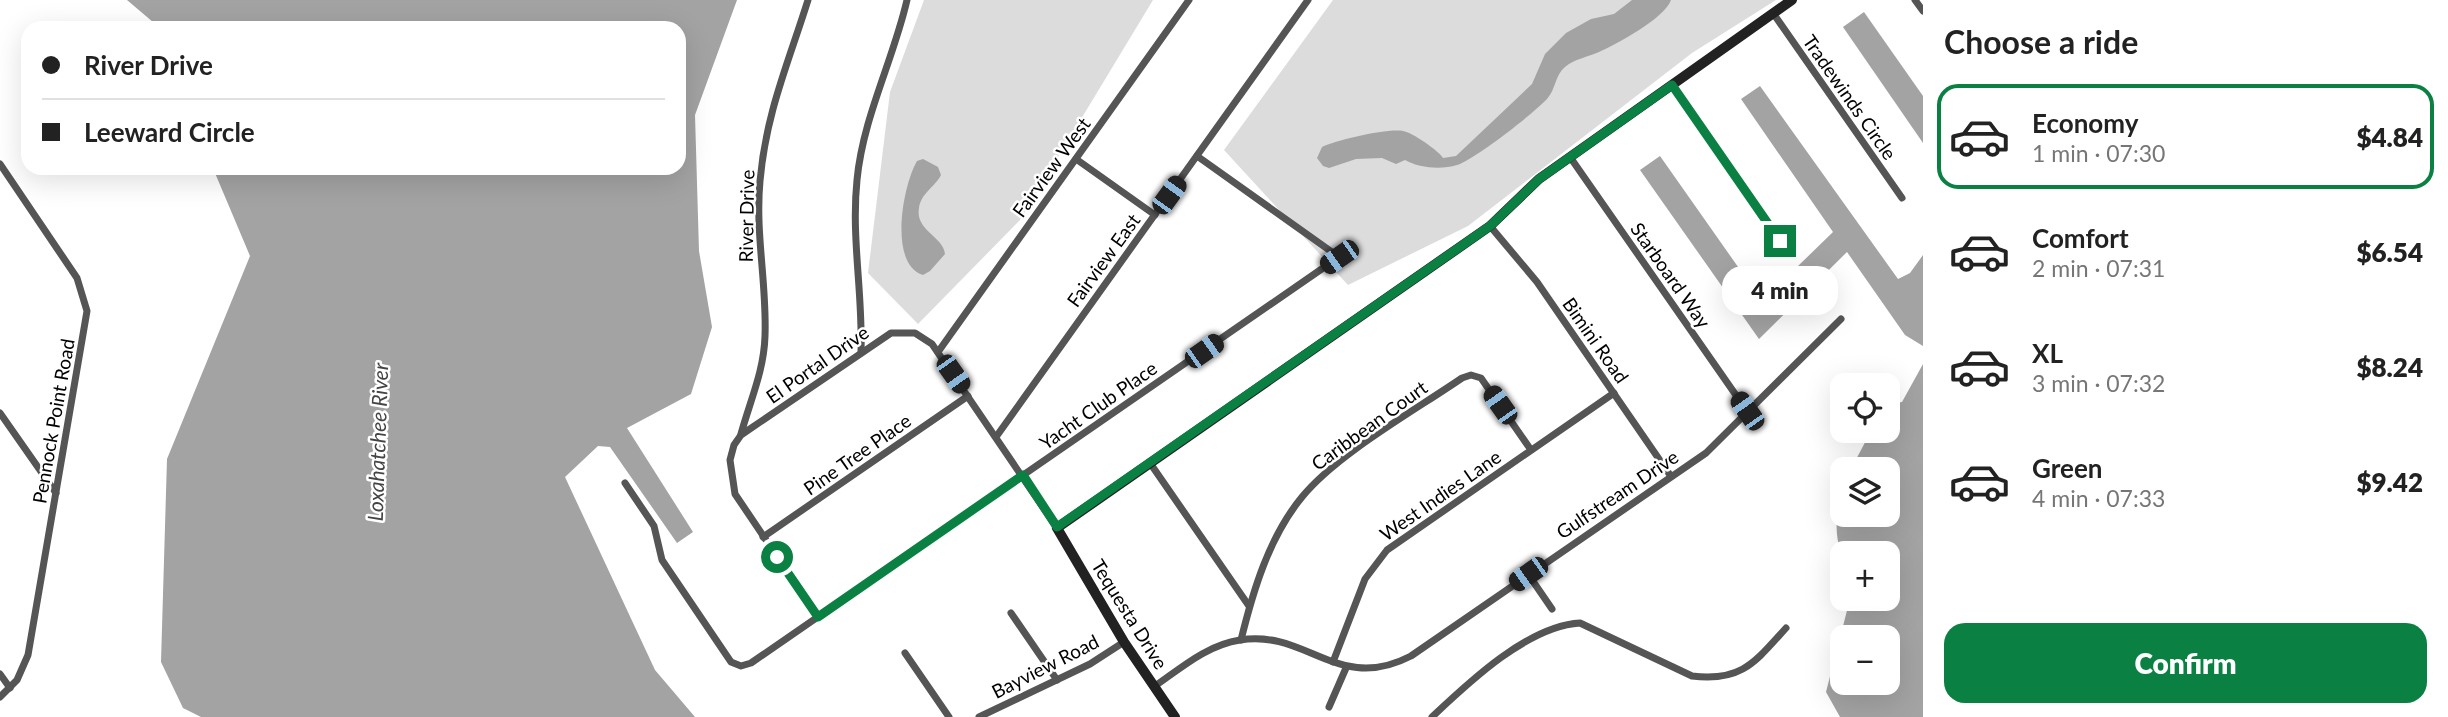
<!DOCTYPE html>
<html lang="en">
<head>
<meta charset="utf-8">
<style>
	:root { --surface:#fff; --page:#f2f2f2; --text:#222; --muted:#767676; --line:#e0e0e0; --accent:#0b8043 }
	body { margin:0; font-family:Lato,sans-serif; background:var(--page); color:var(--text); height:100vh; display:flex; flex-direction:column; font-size:26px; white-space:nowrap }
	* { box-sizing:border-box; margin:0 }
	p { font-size:23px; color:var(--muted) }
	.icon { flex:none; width:38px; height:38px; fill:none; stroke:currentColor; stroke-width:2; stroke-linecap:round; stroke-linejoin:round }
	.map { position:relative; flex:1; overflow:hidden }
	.panel { display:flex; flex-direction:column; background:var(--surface); width:525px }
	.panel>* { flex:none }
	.hud { position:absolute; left:21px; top:21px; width:665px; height:154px; border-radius:21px; box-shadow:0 7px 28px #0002; display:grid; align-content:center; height:154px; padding:0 21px; background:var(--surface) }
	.buttons { position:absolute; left:1830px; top:373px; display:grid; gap:14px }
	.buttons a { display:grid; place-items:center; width:70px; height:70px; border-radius:14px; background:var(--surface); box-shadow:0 7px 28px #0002; font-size:35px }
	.end { position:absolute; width:32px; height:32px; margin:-16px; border:9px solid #0b8043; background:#fff; box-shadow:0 0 0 4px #fff }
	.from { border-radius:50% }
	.bubble { position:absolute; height:49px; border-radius:21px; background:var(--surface); box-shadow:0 7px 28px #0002; font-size:23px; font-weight:800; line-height:49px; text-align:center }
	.car { position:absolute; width:21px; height:42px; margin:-21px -10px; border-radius:9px; box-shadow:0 0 5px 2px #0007; background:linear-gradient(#222 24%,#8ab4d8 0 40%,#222 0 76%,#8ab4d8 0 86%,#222 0) }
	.hud b { display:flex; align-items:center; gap:24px; height:66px; font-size:26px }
	.hud b+b { border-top:2px solid var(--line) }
	.hud i { width:18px; height:18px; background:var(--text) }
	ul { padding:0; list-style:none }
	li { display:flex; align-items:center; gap:21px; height:105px; margin:0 14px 10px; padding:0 7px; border:4px solid transparent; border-radius:21px }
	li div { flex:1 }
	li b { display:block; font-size:26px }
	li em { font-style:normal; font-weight:800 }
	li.on { border-color:var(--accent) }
	li>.icon { width:63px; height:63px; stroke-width:1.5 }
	h2 { padding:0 21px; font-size:32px; line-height:84px }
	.action { display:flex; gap:14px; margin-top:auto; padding:14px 21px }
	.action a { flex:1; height:80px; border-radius:21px; background:var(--accent); color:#fff; font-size:28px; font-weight:800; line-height:80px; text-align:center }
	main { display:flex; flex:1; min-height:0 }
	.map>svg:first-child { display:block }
</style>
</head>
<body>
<main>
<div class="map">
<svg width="1923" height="717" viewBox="0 0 1923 717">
	<rect width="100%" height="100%" fill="#fff"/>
	<g fill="#dcdcdc">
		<polygon points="924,0 1153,0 1020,220 918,324 868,273 890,92"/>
		<polygon points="1333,0 1776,0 1692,53 1468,226 1348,285 1224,150"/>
	</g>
	<g fill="#a3a3a3" fill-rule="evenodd">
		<polygon points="127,0 737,0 695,115 699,251 712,327 691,394 627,428 693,532 677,543 610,447 598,446 565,477 655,670 695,717 201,717 183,708 161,662 167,459 250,256 215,173 215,168 679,168 679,28 160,28"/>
		<path d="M1632,0h39c-6,18 -54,44 -72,52 -11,5 -25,7 -34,15 -10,8 -9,22 -18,32 -13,14 -73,61 -90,66 -16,5 -38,3 -52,-5l-9,4 -14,-6 -26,1 -27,9 -6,-2 -6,-8 5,-11c14,-7 66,-19 81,-16 9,1 36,20 40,27l13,-2 76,-72 13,-30 21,-21 25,-14 23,-5z"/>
		<polygon points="1864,12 1923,96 1923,143 1843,27"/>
		<polygon points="1760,86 1898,279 1910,273 1923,255 1923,346 1905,335 1847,252 1759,339 1640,170 1660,156 1762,301 1833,232 1741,99"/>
		<path d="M923,159l15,8 3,8c-6,12 -20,18 -22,33 -4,23 24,28 26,46l-15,17 -7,4c-35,-11 -20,-90 -6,-114z"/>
		<path d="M1923,364v353h-83l-14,-25 24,-93 38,-1v-45h-45v6c-9,-24 -8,-43 0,-68v23h45v-45h-37l20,-38 17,-1v-26l14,-2zM1888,637v45h-45v-45z"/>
	</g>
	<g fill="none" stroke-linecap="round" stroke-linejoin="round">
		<g stroke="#555" stroke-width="7">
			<polyline points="1915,0 1923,11"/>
			<polyline points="1773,13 1902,198"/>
			<polyline points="1672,85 1780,241"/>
			<polyline points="1570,157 1747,411"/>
			<polyline points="1076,159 1155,215"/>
			<polyline points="0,164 77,278 87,311 28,655 17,680 0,697"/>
			<polyline points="1490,226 1537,282 1670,475"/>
			<path d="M861,352c2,-58 -10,-114 -4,-172 6,-63 36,-119 50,-180"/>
			<polyline points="938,352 1189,0"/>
			<polyline points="0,413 56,493"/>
			<path d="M741,434c9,-33 23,-63 24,-98 2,-52 -10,-103 -5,-155 6,-68 28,-117 48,-181"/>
			<polyline points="996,437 1308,0"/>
			<polyline points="1150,463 1249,606"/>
			<polyline points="625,483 654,526 662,560 731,662 741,666 751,663 1339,257 1197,156"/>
			<polyline points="763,537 968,396"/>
			<polyline points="1528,574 1552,609"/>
			<polyline points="1011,613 1057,680"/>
			<polyline points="818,617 735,494 730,460 734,445 741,435 891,333 915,333 932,344 1057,528"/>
			<path d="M1241,640c12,-49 28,-103 61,-143 35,-43 112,-86 160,-119l9,-3 10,3 50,72"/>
			<polyline points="905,653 949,717"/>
			<polyline points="1333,662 1365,579 1387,550 1614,393"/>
			<polyline points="0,674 10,688"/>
			<path d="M1155,686c26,-18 52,-41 85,-46 67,-11 98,54 171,16l295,-203 135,-134"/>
			<polyline points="1329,707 1346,668"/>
			<polyline points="979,717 1090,664 1124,642"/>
			<path d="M1432,717c37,-35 96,-91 148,-94l112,53c50,6 63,-14 94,-48"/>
		</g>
		<polyline stroke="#222" stroke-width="10" points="1175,717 1124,642 1057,528 1490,226 1539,179 1792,0"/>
	</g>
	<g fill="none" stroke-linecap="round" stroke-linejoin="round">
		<polyline stroke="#0b8043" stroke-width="9" points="777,557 818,617 1023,475 1057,527 1490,226 1539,179 1672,85 1780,241"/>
	</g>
	<g text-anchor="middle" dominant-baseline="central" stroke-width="5" stroke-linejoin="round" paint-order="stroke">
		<g font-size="19" fill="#000" stroke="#fff">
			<text transform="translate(1850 97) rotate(55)">Tradewinds Circle</text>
			<text transform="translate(1051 167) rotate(-54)">Fairview West</text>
			<text transform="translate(746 216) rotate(-89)">River Drive</text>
			<text transform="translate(1103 260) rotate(-54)">Fairview East</text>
			<text transform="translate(1671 275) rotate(55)">Starboard Way</text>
			<text transform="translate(1596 340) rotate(55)">Bimini Road</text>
			<text transform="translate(817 364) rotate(-35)">El Portal Drive</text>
			<text transform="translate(1098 405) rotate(-35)">Yacht Club Place</text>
			<text transform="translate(53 421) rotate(-80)">Pennock Point Road</text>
			<text transform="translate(1369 425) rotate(-36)">Caribbean Court</text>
			<text transform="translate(857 454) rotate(-35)">Pine Tree Place</text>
			<text transform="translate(1617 494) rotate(-34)">Gulfstream Drive</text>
			<text transform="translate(1440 495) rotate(-35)">West Indies Lane</text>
			<text transform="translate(1130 614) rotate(58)">Tequesta Drive</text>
			<text transform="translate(1045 666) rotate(-27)">Bayview Road</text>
		</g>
		<g font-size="21" font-style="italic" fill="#444" stroke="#fff">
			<text transform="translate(377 442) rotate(-88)">Loxahatchee River</text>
		</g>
	</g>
</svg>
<div class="buttons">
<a><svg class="icon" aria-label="locate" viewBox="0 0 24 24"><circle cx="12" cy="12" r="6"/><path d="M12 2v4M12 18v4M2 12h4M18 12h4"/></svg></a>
<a><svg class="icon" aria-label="layers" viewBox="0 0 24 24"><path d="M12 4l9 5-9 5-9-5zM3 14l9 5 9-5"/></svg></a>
<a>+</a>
<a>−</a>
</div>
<i class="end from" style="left:777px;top:557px"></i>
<i class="end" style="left:1780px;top:241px"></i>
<div class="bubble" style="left:1722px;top:266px;width:116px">4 min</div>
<i class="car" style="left:1169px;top:195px;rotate:36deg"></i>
<i class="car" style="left:1339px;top:257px;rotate:235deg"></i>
<i class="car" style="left:1204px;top:351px;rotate:55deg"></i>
<i class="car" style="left:953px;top:374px;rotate:145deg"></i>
<i class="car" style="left:1500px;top:405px;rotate:325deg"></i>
<i class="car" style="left:1747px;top:411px;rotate:325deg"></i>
<i class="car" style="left:1528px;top:574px;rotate:235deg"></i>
<div class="hud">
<b><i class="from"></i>River Drive</b>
<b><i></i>Leeward Circle</b>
</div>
</div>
<section class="panel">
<h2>Choose a ride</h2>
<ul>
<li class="on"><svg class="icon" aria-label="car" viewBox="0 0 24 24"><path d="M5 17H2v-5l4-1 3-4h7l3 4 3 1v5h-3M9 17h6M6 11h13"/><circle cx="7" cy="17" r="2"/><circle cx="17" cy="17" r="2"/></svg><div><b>Economy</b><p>1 min · 07:30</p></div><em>$4.84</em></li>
<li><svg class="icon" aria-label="car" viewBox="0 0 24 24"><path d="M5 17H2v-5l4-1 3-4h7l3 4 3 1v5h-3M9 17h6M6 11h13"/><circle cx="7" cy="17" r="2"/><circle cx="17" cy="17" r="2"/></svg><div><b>Comfort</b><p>2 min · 07:31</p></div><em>$6.54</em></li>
<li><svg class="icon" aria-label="car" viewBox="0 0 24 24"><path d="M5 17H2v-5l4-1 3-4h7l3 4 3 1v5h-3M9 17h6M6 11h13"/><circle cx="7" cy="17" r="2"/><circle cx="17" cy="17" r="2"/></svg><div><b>XL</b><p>3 min · 07:32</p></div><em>$8.24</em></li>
<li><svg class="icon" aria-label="car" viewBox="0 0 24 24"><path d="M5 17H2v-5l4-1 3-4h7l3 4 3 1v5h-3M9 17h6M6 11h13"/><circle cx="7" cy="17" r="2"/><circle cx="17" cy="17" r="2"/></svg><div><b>Green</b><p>4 min · 07:33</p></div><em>$9.42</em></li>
</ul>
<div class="action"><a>Confirm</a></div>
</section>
</main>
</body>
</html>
